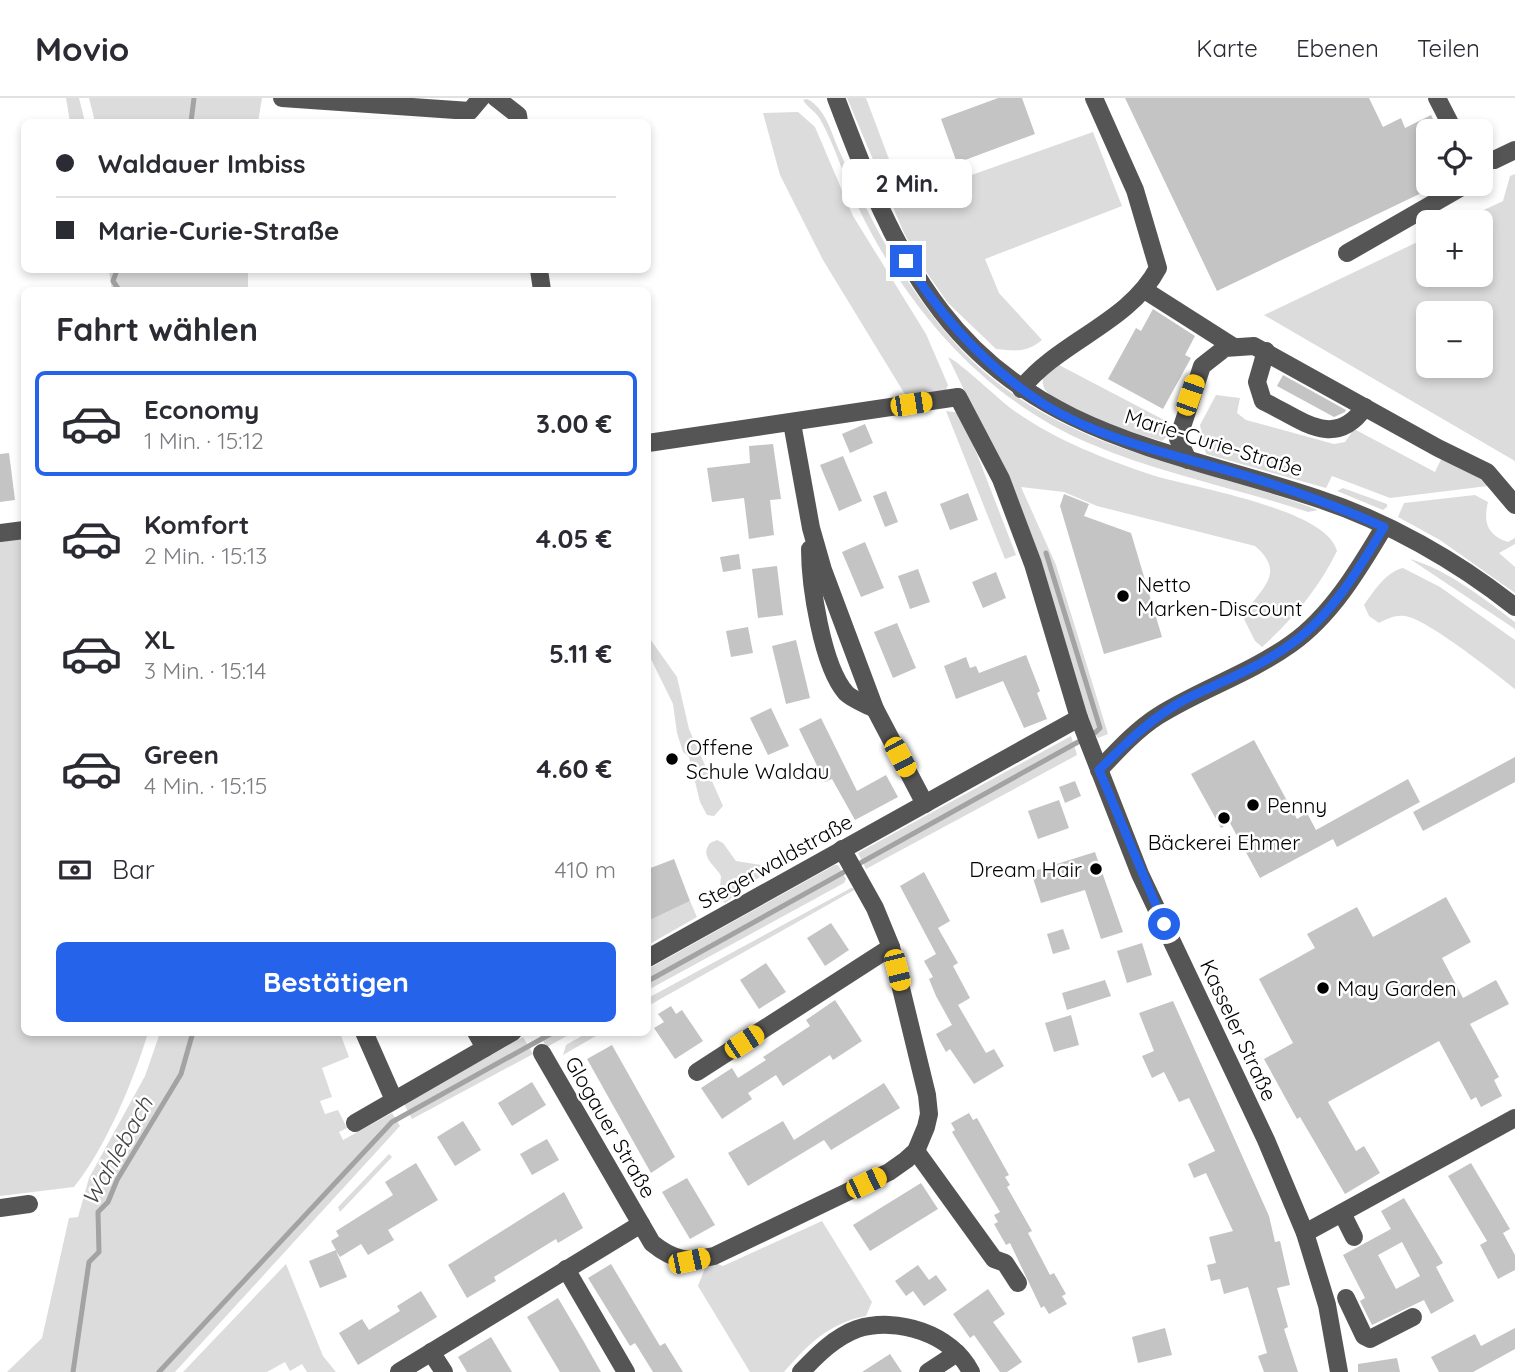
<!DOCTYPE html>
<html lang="de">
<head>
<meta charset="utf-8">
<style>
	:root { --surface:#fff; --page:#f2f2f3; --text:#2b2b33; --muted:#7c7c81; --line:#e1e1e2; --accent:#2563eb }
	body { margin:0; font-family:Quicksand,sans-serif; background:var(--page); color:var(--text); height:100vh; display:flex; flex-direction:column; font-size:26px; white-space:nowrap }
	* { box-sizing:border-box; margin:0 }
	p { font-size:23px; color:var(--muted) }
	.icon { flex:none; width:38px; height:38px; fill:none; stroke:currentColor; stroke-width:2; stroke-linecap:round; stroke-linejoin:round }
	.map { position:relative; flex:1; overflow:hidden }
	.panel { position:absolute; left:21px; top:189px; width:630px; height:749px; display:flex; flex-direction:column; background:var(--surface); border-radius:10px; box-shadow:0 4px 10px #0003 }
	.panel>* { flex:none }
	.hud { position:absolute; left:21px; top:21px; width:630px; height:154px; border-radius:10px; box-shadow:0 4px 10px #0003; display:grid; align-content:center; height:154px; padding:0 35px; background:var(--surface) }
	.controls { position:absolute; left:1416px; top:21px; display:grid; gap:14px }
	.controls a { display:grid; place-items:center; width:77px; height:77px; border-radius:10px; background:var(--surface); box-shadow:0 4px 10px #0003; font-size:35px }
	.end { position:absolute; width:32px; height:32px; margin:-16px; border:9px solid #2563eb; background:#fff; box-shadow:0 0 0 4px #fff }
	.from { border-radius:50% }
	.bubble { position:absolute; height:49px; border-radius:10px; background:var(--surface); box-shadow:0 4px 10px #0003; font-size:23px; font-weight:700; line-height:49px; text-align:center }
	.car { position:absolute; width:21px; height:42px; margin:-21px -10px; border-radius:9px; box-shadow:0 0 5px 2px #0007; background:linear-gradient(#f5c518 24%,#345 0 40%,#f5c518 0 76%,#345 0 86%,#f5c518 0) }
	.hud b { display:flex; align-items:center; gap:24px; height:66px; font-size:26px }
	.hud b+b { border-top:2px solid var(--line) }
	.hud i { width:18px; height:18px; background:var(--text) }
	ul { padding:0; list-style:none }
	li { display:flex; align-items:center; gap:21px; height:105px; margin:0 14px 10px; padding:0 21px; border:4px solid transparent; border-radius:10px }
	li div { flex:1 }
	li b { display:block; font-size:26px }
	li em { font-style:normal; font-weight:700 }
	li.on { border-color:var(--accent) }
	li>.icon { width:63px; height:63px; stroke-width:1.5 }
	h2 { padding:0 35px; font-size:32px; line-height:84px }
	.pay { display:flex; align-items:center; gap:18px; height:77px; padding:0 35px; font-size:26px }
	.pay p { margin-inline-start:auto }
	.cta { display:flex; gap:14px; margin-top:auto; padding:14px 35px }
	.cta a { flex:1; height:80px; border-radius:10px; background:var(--accent); color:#fff; font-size:28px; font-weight:700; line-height:80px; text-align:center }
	header { display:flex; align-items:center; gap:42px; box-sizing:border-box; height:98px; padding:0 35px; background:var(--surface); border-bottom:2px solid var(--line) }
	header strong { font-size:33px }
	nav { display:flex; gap:38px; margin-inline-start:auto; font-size:24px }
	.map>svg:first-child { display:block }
</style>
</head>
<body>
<header>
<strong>Movio</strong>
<nav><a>Karte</a><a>Ebenen</a><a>Teilen</a></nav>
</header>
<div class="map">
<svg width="1515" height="1274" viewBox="0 0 1515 1274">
	<rect width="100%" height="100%" fill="#fff"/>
	<g fill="#dcdcdc" fill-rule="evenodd">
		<polygon points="66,0 79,0 85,24 70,24"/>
		<polygon points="89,0 262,0 258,24 95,24"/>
		<path d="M847,0h19l38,101 189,-67 29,74 -137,53 14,34 43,47c-16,13 -26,11 -46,9l-48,-46 -28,-40 -16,-30z"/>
		<path d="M807,1c18,9 24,32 31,49 31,70 66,138 117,195 99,110 235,118 363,167l-10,2c-72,-24 -147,-38 -217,-68 -106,-44 -184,-135 -233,-237 -14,-28 -22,-60 -38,-88 -4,-7 -13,-12 -17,-19z"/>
		<polygon points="798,14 815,29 853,118 926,236 948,287 946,292 906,298 823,162 780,77 763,15"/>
		<path d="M1515,76v287l-251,-146 164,-78v38h52v-53h-22l45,-21 7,-25zM1428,215h52v53h-52z"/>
		<polygon points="109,172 248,172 248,192 112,192"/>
		<path d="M948,259c13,6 49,41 65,53 42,30 91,49 139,65 42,13 175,34 185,76 -18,37 -44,68 -75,96l-7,-6 -12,-24c14,-27 46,-42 12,-71l-158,-40 -33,-14 -43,-5 35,78 52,169 -10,4 -9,-10 -81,-248z"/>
		<path d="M1059,267l107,56 5,12 -9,8c-26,-7 -99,-31 -116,-50 -4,-5 -3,-10 -3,-15z"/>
		<polygon points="1216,297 1240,300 1237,315 1246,322 1334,346 1345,344 1354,331 1435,374 1444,355 1496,387 1390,400 1332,378 1326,390 1206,356 1200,327"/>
		<polygon points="946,313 961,315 1016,457 1005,461"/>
		<polygon points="1343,390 1387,406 1387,409 1383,412 1337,393"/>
		<path d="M1475,397l13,7c-5,20 -1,33 20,40l7,-4v6l-16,9 16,14v26l-75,-53 -42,-23 6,-14z"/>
		<path d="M24,437v497l124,1c-15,49 -42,114 -74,154l-74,9v-657z"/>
		<path d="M1410,461c38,11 73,39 105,63v7z"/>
		<path d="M1403,470l37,19 75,53v49c-20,-16 -88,-70 -110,-73 -10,-1 -18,3 -26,7l-10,-7 -5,-11c9,-13 23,-34 39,-37z"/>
		<polygon points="648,538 677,579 689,631 723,708 714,718 707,717 700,704 689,659 683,654 677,635 673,606 648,555"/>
		<polygon points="1071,638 1077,657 866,771 858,755"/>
		<path d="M717,742l6,3 13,18 25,4 4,8 -40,30 -6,-6 2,-21c-6,-11 -22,-19 -11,-33z"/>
		<polygon points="835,767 838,767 846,781 844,785 648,892 648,871"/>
		<polygon points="851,790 856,791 648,908 648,900"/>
		<polygon points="690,803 697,819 648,847 648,823"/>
		<polygon points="160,935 340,935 349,959 322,970 332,999 320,1003 325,1016 338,1012 347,1030 339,1034 343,1042 392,1015 400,1028 175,1274 7,1274 42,1240 69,1120 78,1119 89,1080 145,978"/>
		<polygon points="538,935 572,935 547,949"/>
		<polygon points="587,935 601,935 563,957 566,947"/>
		<polygon points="523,939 533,956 412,1021 404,1006"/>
		<polygon points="389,1056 392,1059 340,1114 338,1109"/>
		<path d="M822,1123l50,81 -6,14c-37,7 -59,29 -82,56h-34l-52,-86 7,-18 10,-5 8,3z"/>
		<polygon points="286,1166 323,1258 336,1274 307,1274 302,1266 290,1273 285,1264 267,1274 183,1274"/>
	</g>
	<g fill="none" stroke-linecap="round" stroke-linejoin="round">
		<g stroke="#a3a3a3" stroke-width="5">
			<polyline points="191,24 194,0"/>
			<polyline points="117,172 113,183 119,192"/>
			<polyline points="648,883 1096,634 1100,630 1046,455"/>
			<polyline points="73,1274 89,1164 99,1154 98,1114 108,1104 117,1082 181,976 193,934"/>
			<polyline points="159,1274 392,1024 554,934"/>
		</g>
	</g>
	<g fill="#c4c4c4" fill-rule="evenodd">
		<polygon points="998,0 1022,0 1035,36 957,65 941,21"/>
		<polygon points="1125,0 1369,0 1383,29 1401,20 1405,30 1431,17 1439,33 1428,33 1428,86 1434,89 1217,193"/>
		<polygon points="1153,211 1195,238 1185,257 1191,260 1163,311 1108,281 1136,230 1141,233"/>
		<polygon points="1283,277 1346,312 1345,314 1334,319 1277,288"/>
		<polygon points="865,326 873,345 850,355 842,336"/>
		<polygon points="773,346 781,401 770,402 774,437 749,441 744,400 712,404 707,370 750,365 749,348"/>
		<polygon points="9,355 15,402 0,404 0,356"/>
		<polygon points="843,358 862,403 839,413 820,367"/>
		<polygon points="886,393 898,424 885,429 873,398"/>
		<polygon points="968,395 978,422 950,432 940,406"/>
		<polygon points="1064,396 1089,406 1084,418 1131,435 1162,539 1104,556 1060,408"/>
		<polygon points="865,444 884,490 861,499 842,454"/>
		<polygon points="739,456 741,471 723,474 720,459"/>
		<polygon points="777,468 783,517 758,520 752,471"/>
		<polygon points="918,471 930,504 910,511 898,478"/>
		<polygon points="996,474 1006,500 983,510 972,484"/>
		<polygon points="897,525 916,570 893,580 874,534"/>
		<polygon points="748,529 753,555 731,559 726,533"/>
		<polygon points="796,542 810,600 786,606 772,548"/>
		<polygon points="1026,557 1040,593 1037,595 1047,621 1024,630 1003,583 956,601 944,568 966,559 970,570 976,568 979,575"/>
		<polygon points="771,610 789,648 768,657 750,620"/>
		<polygon points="821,620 857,693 886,677 898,699 855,722 832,681 825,684 799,631"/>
		<polygon points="1254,642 1297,721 1307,715 1316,732 1408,681 1420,704 1337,749 1333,741 1260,780 1230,725 1221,730 1191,676"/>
		<polygon points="1515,659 1515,684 1423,733 1413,714"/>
		<polygon points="1075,683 1081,698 1065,705 1059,689"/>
		<polygon points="1059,702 1069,730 1038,741 1028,713"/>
		<polygon points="1095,754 1123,834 1101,841 1085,792 1041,805 1031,774"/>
		<polygon points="674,761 690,803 648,823 648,771"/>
		<polygon points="924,774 950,823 938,830 958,865 953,868 970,900 958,907 986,955 994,951 1004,968 974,986 950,951 946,954 936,936 952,927 936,898 929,881 933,879 924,863 936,856 900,788"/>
		<polygon points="1446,799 1471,844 1442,860 1463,900 1496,882 1509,906 1470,926 1499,979 1494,982 1502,998 1481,1009 1476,999 1471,1002 1439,943 1328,1004 1356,1053 1364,1048 1380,1075 1345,1096 1300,1019 1297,1021 1264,961 1293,945 1259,881 1315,850 1307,836 1357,809 1373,839"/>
		<polygon points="831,825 849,852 825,868 807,840"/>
		<polygon points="1063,831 1070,851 1053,856 1047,836"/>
		<polygon points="1142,845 1152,877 1127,885 1117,853"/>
		<polygon points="766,865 786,894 759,911 740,882"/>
		<polygon points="1105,882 1111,898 1067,912 1062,895"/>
		<polygon points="835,902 862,943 833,962 830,957 783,988 776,977 748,995 752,1001 722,1021 701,990 732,970 738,980 766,962 763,959 810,928 806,922"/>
		<polygon points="1173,903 1269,1118 1275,1144 1280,1143 1290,1187 1277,1190 1288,1229 1284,1231 1298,1274 1264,1274 1258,1258 1267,1255 1248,1189 1224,1196 1220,1181 1211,1183 1207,1167 1216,1165 1209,1139 1233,1133 1206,1075 1194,1080 1188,1066 1215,1053 1189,1000 1179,1004 1164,974 1152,980 1142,958 1154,953 1139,915"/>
		<polygon points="671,908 676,916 682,912 703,943 675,961 654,930 664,924 658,916"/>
		<polygon points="1071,917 1079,947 1054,954 1045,925"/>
		<polygon points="612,947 675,1059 651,1075 587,961"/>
		<polygon points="532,984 546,1007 512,1028 498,1005"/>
		<polygon points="884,985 900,1010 831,1052 824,1042 748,1088 728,1055 783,1023 794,1042"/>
		<polygon points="969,1015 973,1022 977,1020 1009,1077 1005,1079 1010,1087 1007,1089 1032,1133 1028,1135 1050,1177 1054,1175 1066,1196 1062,1198 1067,1206 1049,1216 1044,1208 1041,1210 1010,1145 1006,1147 994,1126 998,1124 994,1117 1000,1114 952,1034 955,1032 951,1025"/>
		<polygon points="463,1023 481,1052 455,1068 437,1039"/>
		<polygon points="547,1041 559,1062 532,1077 520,1056"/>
		<polygon points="416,1065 438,1102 388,1132 394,1142 368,1157 361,1146 340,1159 336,1153 347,1179 320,1190 309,1163 336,1152 331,1143 339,1138 336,1133 393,1097 385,1084"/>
		<polygon points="1471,1065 1510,1131 1503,1135 1515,1157 1515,1172 1498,1181 1480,1147 1487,1143 1448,1078"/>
		<polygon points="687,1080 715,1127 690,1141 662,1094"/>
		<polygon points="921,1085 938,1111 870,1153 853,1127"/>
		<polygon points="564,1094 583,1130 558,1145 556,1141 494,1179 496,1183 467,1200 448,1167"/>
		<path d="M1404,1100l39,65 -7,4 18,34 -23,13 -7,-14 -52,25 -12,-24 5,-3 -22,-43 48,-26 -10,-18zM1402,1144l18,34 -24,13 -18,-34z"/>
		<polygon points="611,1166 660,1248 665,1245 683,1274 653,1274 635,1245 630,1248 588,1180"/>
		<polygon points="918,1167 929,1182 936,1177 947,1192 924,1208 913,1193 906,1198 895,1183"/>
		<polygon points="988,1191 1005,1216 993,1224 1022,1264 1007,1274 1000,1274 974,1237 970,1240 953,1216"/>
		<polygon points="421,1193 437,1219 358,1267 339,1235 362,1221 369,1232 400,1213 397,1208"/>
		<polygon points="558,1200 584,1244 601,1274 560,1274 527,1219"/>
		<polygon points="1165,1230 1172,1257 1138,1265 1132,1239"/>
		<polygon points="1515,1230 1515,1251 1473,1274 1439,1274 1431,1259 1475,1236 1481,1248"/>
		<polygon points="491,1239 512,1274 467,1274 458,1259"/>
		<polygon points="890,1256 902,1274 862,1274"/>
		<polygon points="1397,1260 1400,1274 1358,1274 1358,1266"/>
	</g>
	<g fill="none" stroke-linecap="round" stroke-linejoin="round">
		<g stroke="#555" stroke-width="18">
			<polyline points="282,0 470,13 481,0"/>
			<polyline points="496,0 518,17 519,24"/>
			<path d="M836,0c28,74 56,149 105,213 96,126 235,140 375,187 71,23 141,63 199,109"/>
			<polyline points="1437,0 1454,33"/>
			<polyline points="1480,60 1494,62 1515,52"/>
			<polyline points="1347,155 1467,86"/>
			<polyline points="539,172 542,192"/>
			<polyline points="1146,193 1234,249"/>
			<path d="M1266,253l-9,31 6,19c38,18 71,50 102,6"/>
			<path d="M1021,291c38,-48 108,-66 137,-121l-23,-78 -41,-92"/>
			<polyline points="792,325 811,430 823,472 875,611 925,706"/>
			<polyline points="648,345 958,299 1001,381 1033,466 1079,620 1140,776 1266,1042 1305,1135 1327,1207 1339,1274"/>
			<polyline points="1188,362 1178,341 1202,268 1225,250 1254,248 1438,350 1487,374 1515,407"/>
			<polyline points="0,435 24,432"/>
			<path d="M810,451c0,35 12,117 36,144 7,7 20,11 29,16"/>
			<path d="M1099,672c18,-19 37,-40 59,-54 43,-27 91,-42 133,-72 40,-28 68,-75 93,-117"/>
			<polyline points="648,860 1079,620"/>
			<polyline points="364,934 394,1002"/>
			<polyline points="476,934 485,950"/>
			<path d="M542,955l110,190c22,18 36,19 62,13l175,-84 17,-12 10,-9 10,-24 3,-13 -2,-19 -36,-148 -16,-39 -33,-59"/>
			<polyline points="697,974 891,849"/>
			<polyline points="355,1025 513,934"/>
			<polyline points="916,1053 994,1161 1005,1165 1018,1185"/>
			<polyline points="0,1110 29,1106"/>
			<polyline points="1342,1115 1354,1139"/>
			<polyline points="1305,1135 1515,1020"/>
			<polyline points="566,1171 626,1274"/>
			<polyline points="1346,1200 1364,1238 1370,1241 1413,1219"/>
			<polyline points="431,1254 444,1274"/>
			<polyline points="399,1274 641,1126"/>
			<path d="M801,1274c16,-17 34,-35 56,-43 40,-13 95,5 114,43"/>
			<polyline points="928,1274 957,1255"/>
		</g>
	</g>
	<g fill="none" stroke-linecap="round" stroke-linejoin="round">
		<path stroke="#2563eb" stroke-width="9" d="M906,163c36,57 82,108 139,144 59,36 130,50 195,69 50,15 97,32 144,53 -25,42 -53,89 -93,117 -33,24 -69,37 -105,55 -34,18 -60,44 -87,71l65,154"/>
	</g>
	<g fill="#000" stroke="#fff" stroke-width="2.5">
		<circle cx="1123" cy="498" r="7"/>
		<circle cx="672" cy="661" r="7"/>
		<circle cx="1253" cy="707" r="7"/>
		<circle cx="1224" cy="720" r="7"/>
		<circle cx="1096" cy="771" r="7"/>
		<circle cx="1323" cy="890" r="7"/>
	</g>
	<g text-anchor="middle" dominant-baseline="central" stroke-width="5" stroke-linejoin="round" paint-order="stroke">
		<g font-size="21" fill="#000" stroke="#fff">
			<text transform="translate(1214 344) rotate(17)">Marie-Curie-Straße</text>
			<text transform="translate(775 763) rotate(-29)">Stegerwaldstraße</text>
			<text transform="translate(1239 932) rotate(65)">Kasseler Straße</text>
			<text transform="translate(611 1029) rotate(60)">Glogauer Straße</text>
		</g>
		<g font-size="21" fill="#000" stroke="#fff" text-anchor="start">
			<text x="1137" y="486">Netto<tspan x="1137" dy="24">Marken-Discount</tspan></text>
			<text x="686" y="649">Offene<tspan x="686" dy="24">Schule Waldau</tspan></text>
			<text x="1267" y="707">Penny</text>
			<text x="1224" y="744" text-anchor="middle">Bäckerei Ehmer</text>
			<text x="1082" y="771" text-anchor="end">Dream Hair</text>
			<text x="1337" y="890">May Garden</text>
		</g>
		<g font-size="23" font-style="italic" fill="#444" stroke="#fff">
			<text transform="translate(117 1053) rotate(-61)">Wahlebach</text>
		</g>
	</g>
</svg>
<div class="controls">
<a><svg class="icon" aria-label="locate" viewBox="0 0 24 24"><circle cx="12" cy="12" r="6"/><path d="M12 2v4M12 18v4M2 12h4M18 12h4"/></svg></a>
<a>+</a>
<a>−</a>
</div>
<i class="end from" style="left:1164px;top:826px"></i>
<i class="end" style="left:906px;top:163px"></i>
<div class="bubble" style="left:842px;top:61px;width:130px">2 Min.</div>
<i class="car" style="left:1190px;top:297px;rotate:19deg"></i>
<i class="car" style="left:911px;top:306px;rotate:81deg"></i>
<i class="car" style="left:900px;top:659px;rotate:152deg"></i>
<i class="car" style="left:897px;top:872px;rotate:166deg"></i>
<i class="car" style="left:744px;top:944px;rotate:57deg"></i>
<i class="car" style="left:866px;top:1085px;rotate:64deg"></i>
<i class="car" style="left:689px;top:1163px;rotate:78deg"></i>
<div class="hud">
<b><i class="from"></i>Waldauer Imbiss</b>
<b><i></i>Marie-Curie-Straße</b>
</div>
<section class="panel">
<h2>Fahrt wählen</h2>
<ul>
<li class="on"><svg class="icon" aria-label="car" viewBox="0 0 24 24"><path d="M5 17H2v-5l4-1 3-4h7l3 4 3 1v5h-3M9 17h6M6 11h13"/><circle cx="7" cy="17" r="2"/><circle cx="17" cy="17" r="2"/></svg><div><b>Economy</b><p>1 Min. · 15:12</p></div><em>3.00 €</em></li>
<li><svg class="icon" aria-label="car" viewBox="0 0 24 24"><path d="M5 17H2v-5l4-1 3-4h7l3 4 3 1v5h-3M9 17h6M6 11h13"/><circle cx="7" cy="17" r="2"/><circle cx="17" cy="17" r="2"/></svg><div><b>Komfort</b><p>2 Min. · 15:13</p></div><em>4.05 €</em></li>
<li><svg class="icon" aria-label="car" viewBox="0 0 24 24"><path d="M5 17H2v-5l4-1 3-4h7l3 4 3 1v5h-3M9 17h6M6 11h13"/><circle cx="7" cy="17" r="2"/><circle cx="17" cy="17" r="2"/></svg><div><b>XL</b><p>3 Min. · 15:14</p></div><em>5.11 €</em></li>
<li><svg class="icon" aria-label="car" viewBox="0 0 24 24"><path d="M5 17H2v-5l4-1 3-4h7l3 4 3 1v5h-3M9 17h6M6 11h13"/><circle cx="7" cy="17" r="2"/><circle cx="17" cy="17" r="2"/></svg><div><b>Green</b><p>4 Min. · 15:15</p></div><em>4.60 €</em></li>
</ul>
<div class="pay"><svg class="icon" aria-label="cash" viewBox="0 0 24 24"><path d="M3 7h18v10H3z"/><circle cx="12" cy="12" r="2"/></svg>Bar<p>410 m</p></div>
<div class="cta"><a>Bestätigen</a></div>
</section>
</div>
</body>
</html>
